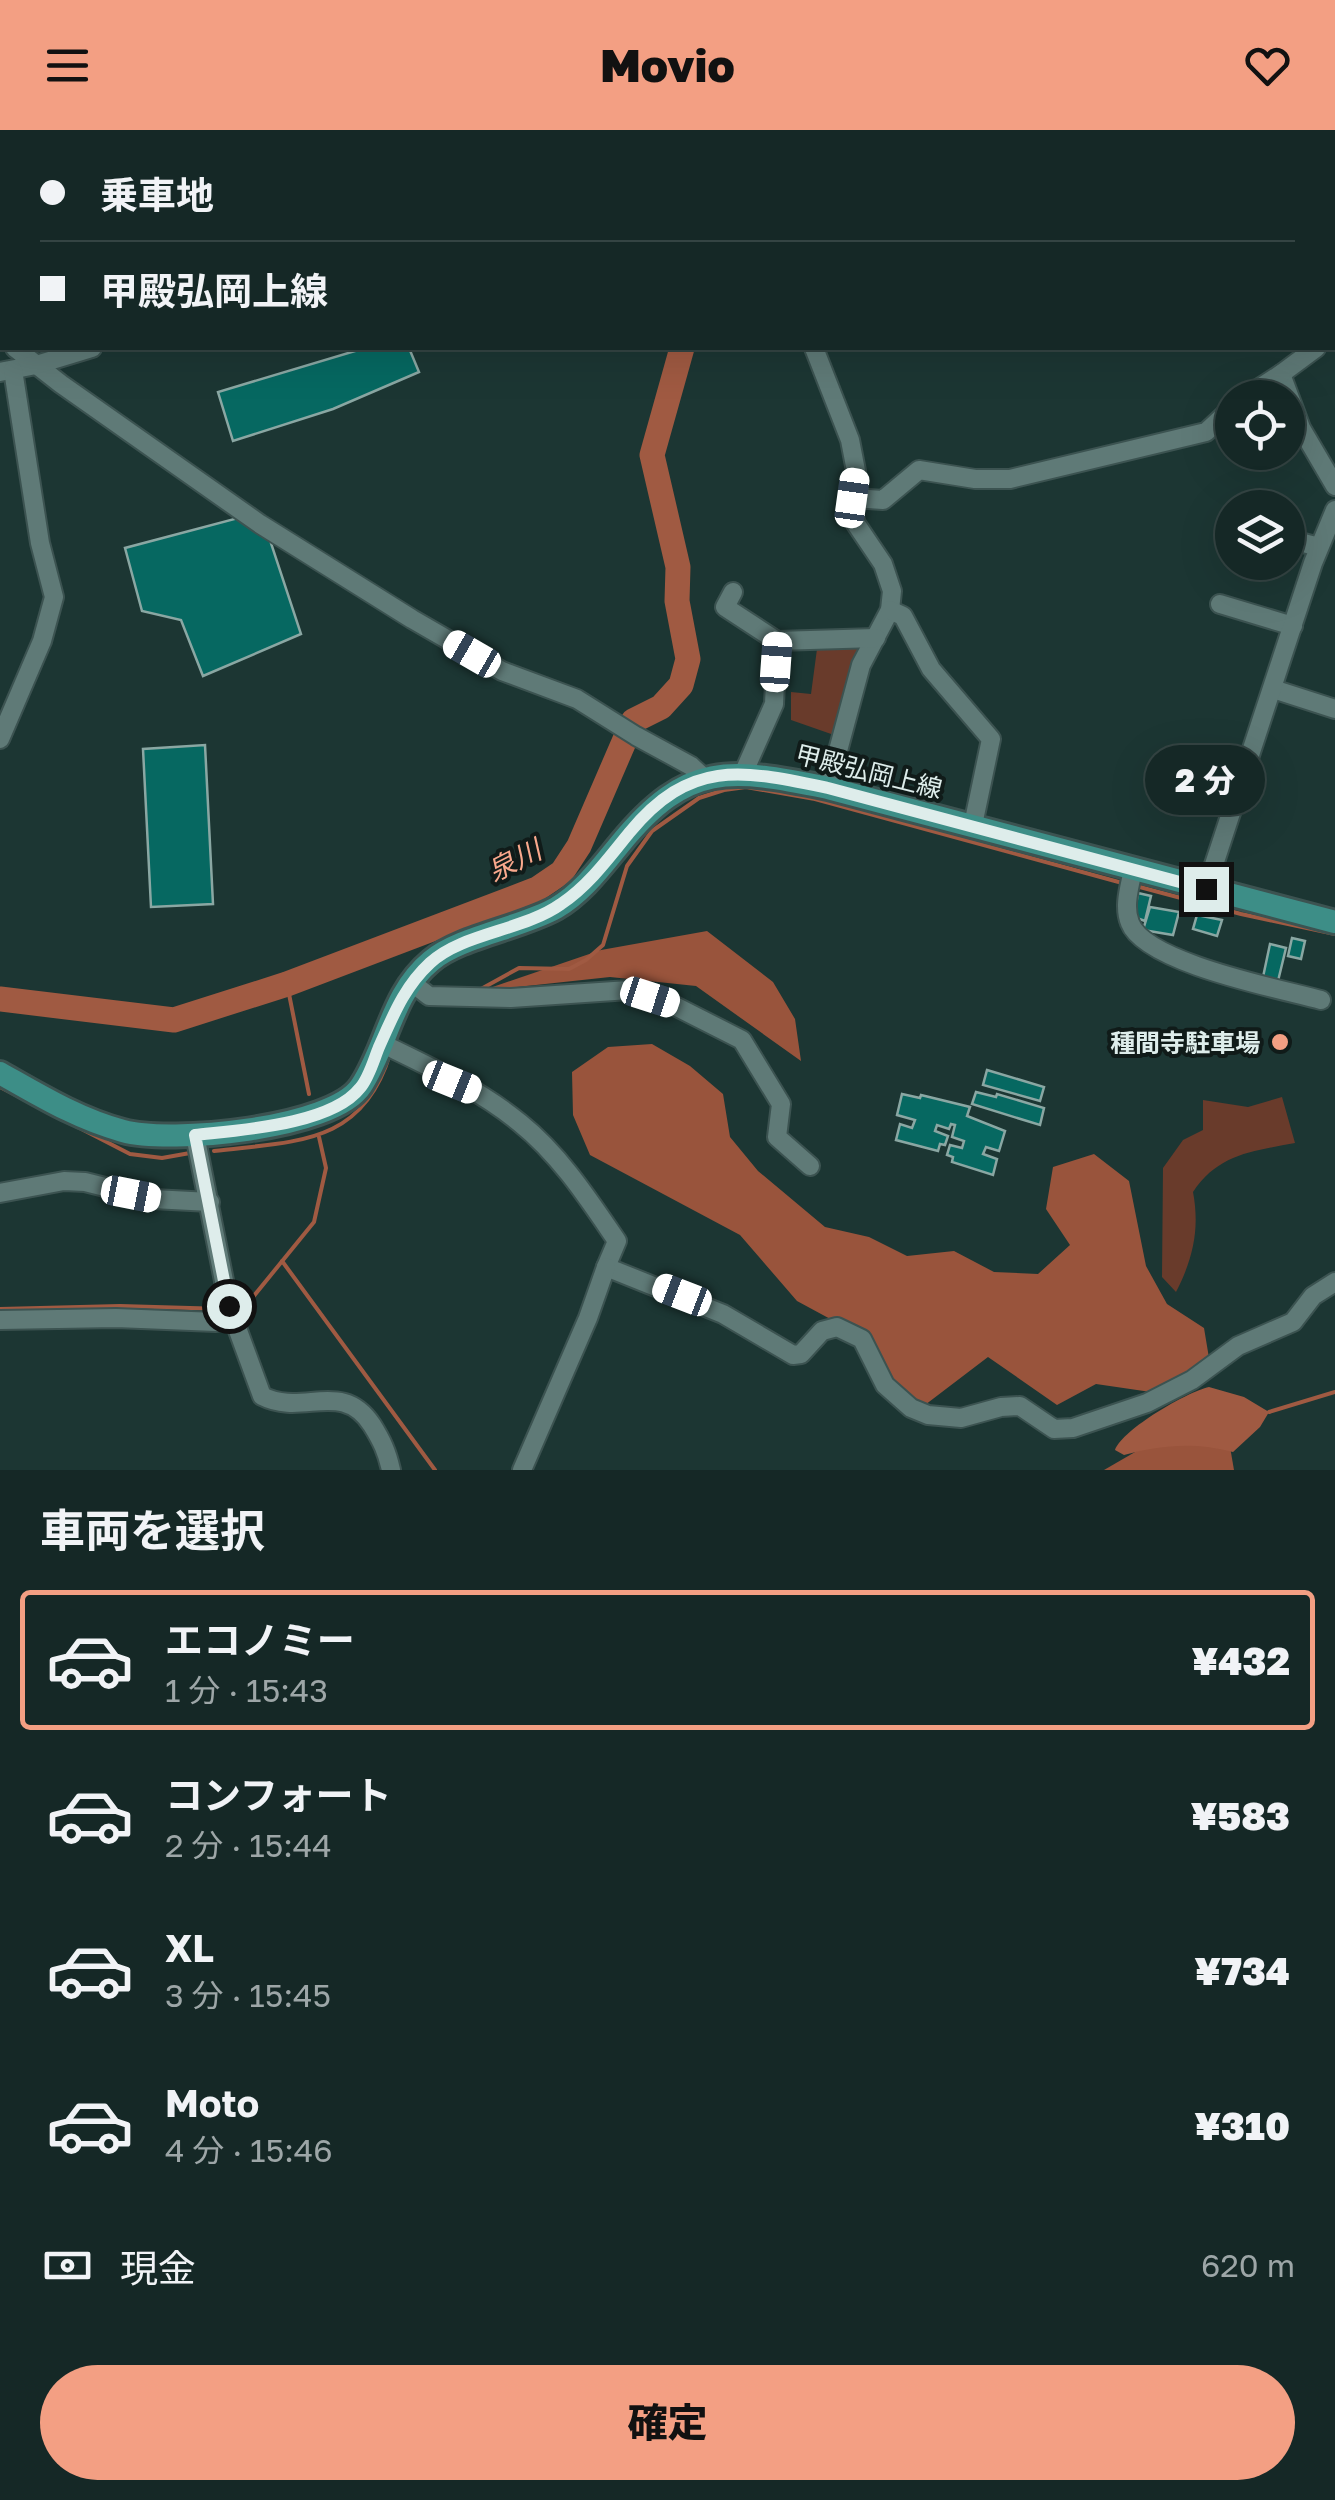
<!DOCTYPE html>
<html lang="ja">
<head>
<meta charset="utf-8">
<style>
	:root { --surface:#152826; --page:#223432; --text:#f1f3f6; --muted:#9da6a7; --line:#344443; --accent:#f39f83 }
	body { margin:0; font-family:"Golos Text","Noto Sans JP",sans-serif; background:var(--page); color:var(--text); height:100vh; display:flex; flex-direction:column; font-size:38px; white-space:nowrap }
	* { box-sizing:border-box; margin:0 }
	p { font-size:32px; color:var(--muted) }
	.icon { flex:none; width:55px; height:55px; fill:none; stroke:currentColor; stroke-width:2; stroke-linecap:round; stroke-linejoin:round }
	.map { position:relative; height:1340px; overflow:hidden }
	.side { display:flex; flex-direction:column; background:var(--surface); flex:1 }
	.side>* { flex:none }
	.hud { position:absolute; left:0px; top:0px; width:1335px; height:220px; box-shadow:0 10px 40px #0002,0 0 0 2px var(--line); display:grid; align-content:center; height:220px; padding:0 40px; background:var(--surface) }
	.fabs { position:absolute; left:1215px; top:250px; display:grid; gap:20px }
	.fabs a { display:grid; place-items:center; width:90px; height:90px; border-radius:50%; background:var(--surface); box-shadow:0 10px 40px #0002,0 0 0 2px var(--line); font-size:50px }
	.end { position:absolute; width:45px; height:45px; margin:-22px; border:12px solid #deedeb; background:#111; box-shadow:0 0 0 5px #111 }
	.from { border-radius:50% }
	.bubble { position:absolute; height:70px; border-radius:35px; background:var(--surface); box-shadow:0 10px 40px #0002,0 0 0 2px var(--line); font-size:32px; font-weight:800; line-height:70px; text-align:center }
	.car { position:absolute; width:30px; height:60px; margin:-30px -15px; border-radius:12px; box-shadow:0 0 8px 2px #0007; background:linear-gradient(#fff 24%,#345 0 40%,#fff 0 76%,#345 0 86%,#fff 0) }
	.hud b { display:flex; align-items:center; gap:35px; height:95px; font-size:38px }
	.hud b+b { border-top:2px solid var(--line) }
	.hud i { width:25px; height:25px; background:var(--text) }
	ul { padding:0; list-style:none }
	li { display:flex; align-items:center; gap:30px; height:140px; margin:0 20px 15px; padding:0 20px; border:5px solid transparent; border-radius:10px }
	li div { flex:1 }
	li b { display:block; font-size:38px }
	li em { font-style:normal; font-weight:800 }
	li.current { border-color:var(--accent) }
	li>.icon { width:90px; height:90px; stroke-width:1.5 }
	h2 { padding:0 40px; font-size:45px; line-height:120px }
	.pay { display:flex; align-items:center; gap:25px; height:110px; padding:0 40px; font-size:38px }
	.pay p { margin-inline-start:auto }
	.cta { display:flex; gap:20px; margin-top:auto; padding:20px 40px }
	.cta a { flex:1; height:115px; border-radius:60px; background:var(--accent); color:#111; font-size:40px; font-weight:800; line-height:115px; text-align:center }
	header { display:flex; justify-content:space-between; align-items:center; height:130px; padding:0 40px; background:var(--accent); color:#111; font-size:45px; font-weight:800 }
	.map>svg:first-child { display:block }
</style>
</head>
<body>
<header><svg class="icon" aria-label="menu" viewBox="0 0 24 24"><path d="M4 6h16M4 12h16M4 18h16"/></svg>Movio<svg class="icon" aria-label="heart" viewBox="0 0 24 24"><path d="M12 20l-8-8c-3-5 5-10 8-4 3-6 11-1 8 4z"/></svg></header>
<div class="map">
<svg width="1335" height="1340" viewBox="0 0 1335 1340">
	<rect width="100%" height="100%" fill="#1c3633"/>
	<g fill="#693b2b">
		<polygon points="817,519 861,519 834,605 791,590 791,562 811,564"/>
		<path d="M1282,967l13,46c-42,8 -77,11 -102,49 7,37 0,67 -17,100l-14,-15 1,-109 20,-28 20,-10v-30l45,7z"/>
	</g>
	<g fill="#99543c">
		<polygon points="707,801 773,852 795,889 801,931 696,856 610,847 481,861 601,820"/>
		<polygon points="652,914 690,936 723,964 730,1007 758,1041 825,1097 869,1107 907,1126 954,1121 994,1142 1038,1144 1070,1115 1046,1079 1053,1037 1094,1024 1129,1051 1146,1136 1167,1174 1204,1198 1211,1240 1178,1266 1096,1254 1057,1275 988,1227 921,1278 889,1250 871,1211 797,1171 740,1105 590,1025 573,985 572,942 608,917"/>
		<polygon points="1185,1304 1229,1311 1234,1340 1104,1340 1142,1318"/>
	</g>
	<path fill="#a05a42" d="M1209,1257l35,10 25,15 -9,15 -27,25c-38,-10 -72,-7 -109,3l-9,-5c8,-21 72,-58 94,-63z"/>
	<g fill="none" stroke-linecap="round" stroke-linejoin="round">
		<g stroke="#a05a42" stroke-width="4">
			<polyline points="1136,756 1241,784 1335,804"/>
			<polyline points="287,854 309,964"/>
			<polyline points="481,859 519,838 569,839 586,830 603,815 627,736 652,701 699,668 724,660 746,657 815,669 1126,754"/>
			<polyline points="0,957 130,1024 162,1028 190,1023"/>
			<path d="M214,1021c81,-10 148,-5 176,-97"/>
			<polyline points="282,1131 435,1340"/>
			<polyline points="0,1179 120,1176 225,1179"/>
			<polyline points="235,1179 244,1178 314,1092 326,1038 319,1007"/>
			<polyline points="1269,1282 1335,1262"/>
		</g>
		<g stroke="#a05a42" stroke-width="25">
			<polyline points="848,2 852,0"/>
			<polyline points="0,869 174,890 287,854 537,759 562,742 579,716 633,591 661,577 681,555 688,529 677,471 678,437 652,325 682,218"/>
		</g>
	</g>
	<g fill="#066861" stroke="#8aa7a3" stroke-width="2.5">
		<polygon points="365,218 409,218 419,242 333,279 233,311 218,262"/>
		<polygon points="238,388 270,410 301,504 203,546 181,490 142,481 125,418"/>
		<polygon points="205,615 213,774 151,777 143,619"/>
		<polygon points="1138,763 1151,766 1145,791 1134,787"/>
		<polygon points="1150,777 1179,782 1173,805 1143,800"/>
		<polygon points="1197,785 1222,790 1217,806 1193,799"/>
		<polygon points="1292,808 1305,811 1301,829 1288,826"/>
		<polygon points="1270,814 1286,818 1278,851 1263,847"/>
		<polygon points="987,940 1044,957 1040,971 983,955"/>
		<polygon points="976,962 996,967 997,964 1044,978 1040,995 972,974"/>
		<polygon points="902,964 920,968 921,965 970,977 967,986 1005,1001 999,1021 986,1017 983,1024 997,1029 993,1045 952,1032 953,1027 947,1025 950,1015 962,1018 964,1011 952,1007 955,995 951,994 949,999 937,995 935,1001 948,1006 945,1015 940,1014 938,1021 896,1010 900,994 912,998 915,990 897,985"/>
	</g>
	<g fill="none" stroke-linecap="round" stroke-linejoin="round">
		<defs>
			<g id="minor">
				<polyline points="584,0 587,2"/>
				<polyline points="1150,0 1151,2"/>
				<polyline points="373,2 374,0"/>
				<polyline points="866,2 869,0"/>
				<polyline points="1332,40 1335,41"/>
				<polyline points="0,199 2,202"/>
				<polyline points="1332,204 1335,201"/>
				<polyline points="15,218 61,254 260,394 412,489 502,541 577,569 636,606 691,636 703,647"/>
				<polyline points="814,218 850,310 856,341 852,380 856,394 883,434 892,461 890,480 861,535 828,658"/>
				<polyline points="1316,218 1281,244 1301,298 1335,356"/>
				<polyline points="0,242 36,235 92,218"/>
				<polyline points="1244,268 1281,244"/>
				<polyline points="853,368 883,370 919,340 975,349 1010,349 1206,302 1232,278"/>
				<polyline points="1288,409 1319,417"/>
				<polyline points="733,462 725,477 777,511 876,508"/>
				<polyline points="1220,474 1293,496"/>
				<polyline points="890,480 903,486 931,539 991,609 973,695"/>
				<polyline points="1273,559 1335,579"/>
				<polyline points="0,609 42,511 54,467 40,413 13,240"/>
				<polyline points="743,644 774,574 777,511"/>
				<path d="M1133,739c-3,17 -10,37 -3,54 15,40 151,66 191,77"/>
				<polyline points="1206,759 1313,433 1335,380"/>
				<polyline points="411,852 429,866 511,868 629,860 671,874 742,910 781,974 777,1007 810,1036"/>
				<path d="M381,913c47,23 98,46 139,80 40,32 69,77 97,118l-11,26 117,47 70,41 8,-1 21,-23 15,-4 25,12 23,46 26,23 17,7 33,3 40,-11 19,-1 34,23 19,-1 74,-25 45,-23 46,-34 55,-24 20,-26 22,-14"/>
				<path d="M195,1005l34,171 33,90c41,21 80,-17 110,29 10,16 15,27 19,45"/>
				<polyline points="0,1063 64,1051 85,1052 153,1069 210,1072"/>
				<polyline points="0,1190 116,1188 216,1192 234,1189"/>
				<polyline points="522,1340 588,1188 606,1137"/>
			</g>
			<path id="major" d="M0,943c39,22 78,46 123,58 47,13 210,-2 238,-45 27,-41 30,-92 70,-125 28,-24 89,-33 125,-53 26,-15 45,-41 64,-64 68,-83 109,-76 208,-56l507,134"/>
		</defs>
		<use href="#minor" stroke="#3c5351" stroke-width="22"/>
		<use href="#major" stroke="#3c5351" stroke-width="28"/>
		<use href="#minor" stroke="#5f7a77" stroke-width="18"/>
		<use href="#major" stroke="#3d8e87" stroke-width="22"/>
	</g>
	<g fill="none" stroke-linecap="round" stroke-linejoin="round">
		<path stroke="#deedeb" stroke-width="12" d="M229,1176l-34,-171c44,-5 136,-10 165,-47 9,-10 14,-29 19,-41 14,-31 25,-60 51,-84 32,-30 93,-32 131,-59 27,-18 47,-45 68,-71 62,-75 113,-63 199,-45l378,101"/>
	</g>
	<circle fill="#f39f83" stroke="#101b19" stroke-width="4" cx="1280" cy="912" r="10"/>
	<g text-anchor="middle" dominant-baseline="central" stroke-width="8" stroke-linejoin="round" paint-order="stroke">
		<g font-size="25" fill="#deedeb" stroke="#101b19">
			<text transform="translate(869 641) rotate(14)">甲殿弘岡上線</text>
		</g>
		<g font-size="25" font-weight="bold" fill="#deedeb" stroke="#101b19" text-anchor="end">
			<text x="1260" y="912">種間寺駐車場</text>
		</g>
		<g font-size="28" font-style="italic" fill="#faa98d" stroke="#101b19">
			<text transform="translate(514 730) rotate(-27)">泉川</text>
		</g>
	</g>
</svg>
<div class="fabs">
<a><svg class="icon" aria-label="locate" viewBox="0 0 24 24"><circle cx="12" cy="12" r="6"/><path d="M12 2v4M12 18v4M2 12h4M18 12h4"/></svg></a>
<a><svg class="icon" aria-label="layers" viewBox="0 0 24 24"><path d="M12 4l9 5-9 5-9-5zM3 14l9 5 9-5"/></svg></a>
</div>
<i class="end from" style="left:229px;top:1176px"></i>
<i class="end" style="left:1206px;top:759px"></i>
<div class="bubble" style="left:1145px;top:615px;width:120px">2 分</div>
<i class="car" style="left:852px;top:368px;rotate:8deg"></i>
<i class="car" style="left:472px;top:524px;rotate:300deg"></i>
<i class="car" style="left:776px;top:532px;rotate:4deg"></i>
<i class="car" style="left:650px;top:867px;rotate:108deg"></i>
<i class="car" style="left:452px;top:952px;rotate:112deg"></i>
<i class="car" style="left:131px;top:1064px;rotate:101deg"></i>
<i class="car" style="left:682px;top:1165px;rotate:291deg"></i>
<div class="hud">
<b><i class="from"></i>乗車地</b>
<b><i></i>甲殿弘岡上線</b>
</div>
</div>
<section class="side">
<h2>車両を選択</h2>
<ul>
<li class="current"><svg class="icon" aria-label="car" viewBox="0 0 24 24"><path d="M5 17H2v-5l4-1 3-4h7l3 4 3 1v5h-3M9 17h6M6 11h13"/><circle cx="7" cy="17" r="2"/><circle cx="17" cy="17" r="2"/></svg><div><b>エコノミー</b><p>1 分 · 15:43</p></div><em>¥432</em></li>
<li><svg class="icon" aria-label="car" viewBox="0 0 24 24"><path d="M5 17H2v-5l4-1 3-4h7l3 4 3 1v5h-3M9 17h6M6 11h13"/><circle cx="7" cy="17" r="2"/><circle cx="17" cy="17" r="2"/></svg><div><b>コンフォート</b><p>2 分 · 15:44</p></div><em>¥583</em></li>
<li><svg class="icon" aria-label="car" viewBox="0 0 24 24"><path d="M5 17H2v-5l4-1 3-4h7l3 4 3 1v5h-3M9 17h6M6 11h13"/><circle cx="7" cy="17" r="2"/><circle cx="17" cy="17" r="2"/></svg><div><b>XL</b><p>3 分 · 15:45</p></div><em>¥734</em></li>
<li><svg class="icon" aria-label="car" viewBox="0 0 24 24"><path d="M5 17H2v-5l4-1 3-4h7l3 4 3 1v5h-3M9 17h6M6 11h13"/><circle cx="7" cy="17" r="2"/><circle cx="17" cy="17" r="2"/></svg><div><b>Moto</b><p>4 分 · 15:46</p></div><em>¥310</em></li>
</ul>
<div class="pay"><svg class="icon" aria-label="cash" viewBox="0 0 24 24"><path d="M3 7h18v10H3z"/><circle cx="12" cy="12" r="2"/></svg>現金<p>620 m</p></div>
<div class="cta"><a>確定</a></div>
</section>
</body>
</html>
